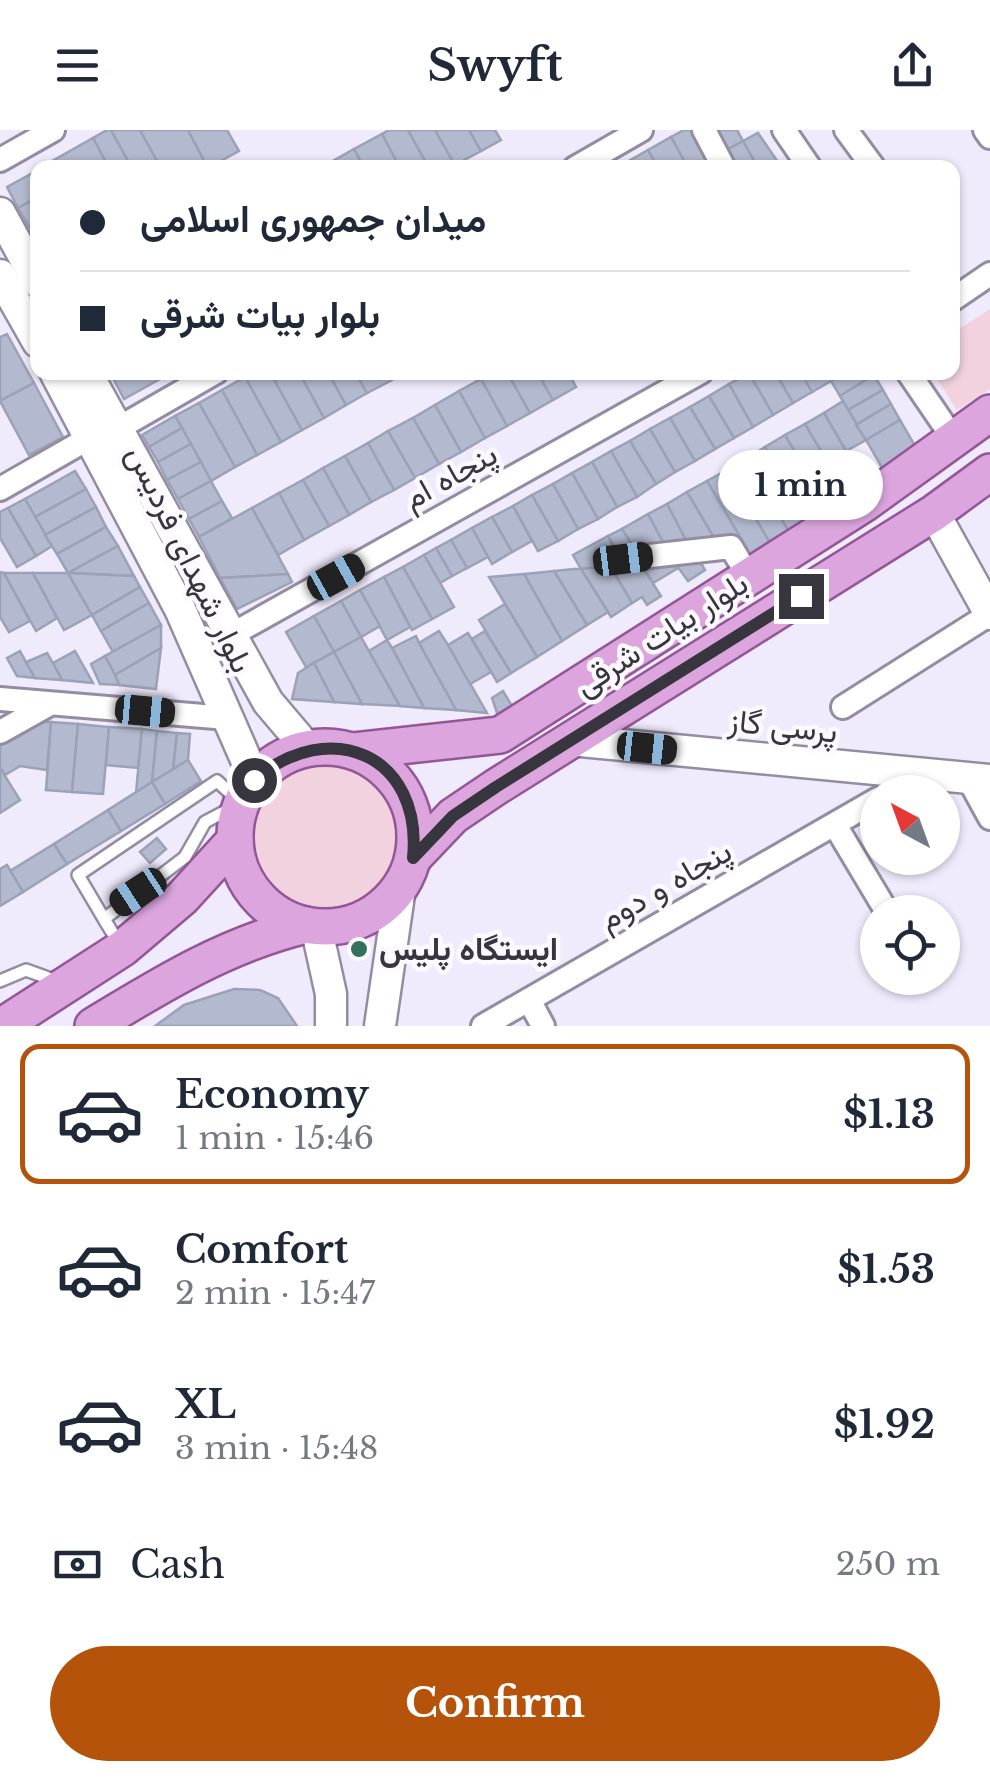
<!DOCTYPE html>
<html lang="en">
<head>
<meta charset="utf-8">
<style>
	:root { --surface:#fff; --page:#f6f6f7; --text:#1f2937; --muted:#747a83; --line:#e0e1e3; --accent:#b45309 }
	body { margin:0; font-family:"Libre Baskerville",Vazirmatn,serif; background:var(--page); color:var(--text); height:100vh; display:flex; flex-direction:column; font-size:38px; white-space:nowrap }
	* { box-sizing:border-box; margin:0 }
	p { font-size:32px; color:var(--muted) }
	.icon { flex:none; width:55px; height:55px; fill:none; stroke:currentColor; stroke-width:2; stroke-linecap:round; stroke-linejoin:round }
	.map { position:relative; height:896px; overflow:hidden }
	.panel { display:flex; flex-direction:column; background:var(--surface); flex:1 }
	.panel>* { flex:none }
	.top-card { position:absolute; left:30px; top:30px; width:930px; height:220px; border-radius:20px; box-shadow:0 2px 8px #0004; display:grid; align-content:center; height:220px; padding:0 50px; background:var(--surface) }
	.needle { width:65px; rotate:319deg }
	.buttons { position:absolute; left:860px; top:645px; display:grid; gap:20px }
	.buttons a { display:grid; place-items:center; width:100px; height:100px; border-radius:50%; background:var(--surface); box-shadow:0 2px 8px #0004; font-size:50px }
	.end { position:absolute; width:45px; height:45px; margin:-22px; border:12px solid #37353d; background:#fff; box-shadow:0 0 0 5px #fff }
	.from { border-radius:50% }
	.bubble { position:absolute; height:70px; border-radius:35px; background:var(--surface); box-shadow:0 2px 8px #0004; font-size:32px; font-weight:800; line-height:70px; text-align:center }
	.car { position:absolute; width:30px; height:60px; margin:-30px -15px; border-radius:12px; box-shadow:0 0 8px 2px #0007; background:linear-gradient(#222 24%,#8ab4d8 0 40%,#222 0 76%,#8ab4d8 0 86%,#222 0) }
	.top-card b { display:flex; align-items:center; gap:35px; height:95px; font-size:38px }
	.top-card b+b { border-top:2px solid var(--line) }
	.top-card i { width:25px; height:25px; background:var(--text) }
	ul { padding:18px 0 0; list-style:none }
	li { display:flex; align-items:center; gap:30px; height:140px; margin:0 20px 15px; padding:0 30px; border:5px solid transparent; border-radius:20px }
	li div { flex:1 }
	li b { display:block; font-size:38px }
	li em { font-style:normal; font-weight:800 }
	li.on { border-color:var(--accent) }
	li>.icon { width:90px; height:90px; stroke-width:1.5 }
	.pay { display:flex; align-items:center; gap:25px; height:110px; padding:0 50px; font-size:38px }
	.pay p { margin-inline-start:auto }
	.cta { display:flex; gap:20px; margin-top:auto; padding:20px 50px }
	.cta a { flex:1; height:115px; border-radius:60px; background:var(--accent); color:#fff; font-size:40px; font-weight:800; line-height:115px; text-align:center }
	header { display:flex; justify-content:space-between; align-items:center; height:130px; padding:0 50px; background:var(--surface); font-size:45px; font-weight:800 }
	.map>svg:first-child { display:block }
</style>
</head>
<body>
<header><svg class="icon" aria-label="menu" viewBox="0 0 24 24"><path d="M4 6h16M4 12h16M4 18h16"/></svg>Swyft<svg class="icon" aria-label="share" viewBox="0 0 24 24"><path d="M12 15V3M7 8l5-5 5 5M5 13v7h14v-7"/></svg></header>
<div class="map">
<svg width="990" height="896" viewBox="0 0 990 896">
	<rect width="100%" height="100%" fill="#f0ebfc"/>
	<g fill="#f1d2de">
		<polygon points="990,179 990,259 957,280 933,243 952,242 953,203"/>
		<circle cx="326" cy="704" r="81"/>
	</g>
	<g fill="#b3b9ce" stroke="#9ba1b6" stroke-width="2.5">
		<polygon points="107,0 111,0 132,38 109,38 93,8"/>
		<polygon points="111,0 140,0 161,38 132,38"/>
		<polygon points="140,0 188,0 208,38 161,38"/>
		<polygon points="188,0 227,0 239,21 208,38"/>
		<polygon points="389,0 408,0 429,38 400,38 382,4"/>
		<polygon points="408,0 435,0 455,35 429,38"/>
		<polygon points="435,0 469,0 481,21 455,35"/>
		<polygon points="469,0 495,0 501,10 481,21"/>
		<polygon points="684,0 697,0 718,38 688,38 671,7"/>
		<polygon points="711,0 737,0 743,11 723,22"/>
		<polygon points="758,3 782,38 758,38 743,11"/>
		<polygon points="382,4 400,38 364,38 354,19"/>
		<polygon points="671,7 688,38 658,38 648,20"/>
		<polygon points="93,8 109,38 46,38 45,35"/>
		<polygon points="743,11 758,38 731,38 723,22"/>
		<polygon points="354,19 364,38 334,38 331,32"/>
		<polygon points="648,20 658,38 630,38 627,32"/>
		<polygon points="38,40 38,67 18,78 7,57"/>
		<polygon points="38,67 38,103 34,105 18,78"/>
		<polygon points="7,204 34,253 0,271 0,207"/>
		<polygon points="123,242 160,242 162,248 124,269 113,248"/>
		<polygon points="254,242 270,242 302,300 281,312 245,247"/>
		<polygon points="270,242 299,242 324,288 302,300"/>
		<polygon points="299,242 328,242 346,275 324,288"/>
		<polygon points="328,242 355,242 367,263 346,275"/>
		<polygon points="355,242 388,242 392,250 367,263"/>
		<polygon points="493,242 507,242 530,283 507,296 481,249"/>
		<polygon points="507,242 537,242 553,270 530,283"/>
		<polygon points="537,242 568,242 576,257 553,270"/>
		<polygon points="775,242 801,242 812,262 793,273"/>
		<polygon points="775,242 793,273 773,285 749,243"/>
		<polygon points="801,242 826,242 831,251 812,262"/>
		<polygon points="846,242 873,242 874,245 840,266 831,251"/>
		<polygon points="749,243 773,285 753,297 729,254"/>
		<polygon points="874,245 883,260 848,280 840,266"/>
		<polygon points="245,247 281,312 257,325 222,260"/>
		<polygon points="481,249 507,296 485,308 459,261"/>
		<polygon points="34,253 63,307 29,325 0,271"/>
		<polygon points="729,254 753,297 734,308 709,266"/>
		<polygon points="222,260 257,325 235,337 199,273"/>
		<polygon points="883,260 891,274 856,295 848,280"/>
		<polygon points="459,261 485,308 461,322 435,275"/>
		<polygon points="709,266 734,308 715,319 690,277"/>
		<polygon points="843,271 866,310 846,321 824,283"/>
		<polygon points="199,273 235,337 211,351 175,286"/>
		<polygon points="891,274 900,290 866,310 856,295"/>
		<polygon points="435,275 461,322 439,334 413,288"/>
		<polygon points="690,277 715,319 695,331 670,288"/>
		<polygon points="824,283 846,321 827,332 805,294"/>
		<polygon points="175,286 182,298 149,317 142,305"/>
		<polygon points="413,288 439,334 415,348 388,301"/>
		<polygon points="670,288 695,331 675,342 650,299"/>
		<polygon points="900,290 918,321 884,341 866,310"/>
		<polygon points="805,294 831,338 811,350 785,305"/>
		<polygon points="182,298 191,314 158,332 149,317"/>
		<polygon points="650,299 675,342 656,354 630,311"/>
		<polygon points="388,301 415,348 394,360 368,313"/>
		<polygon points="785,305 828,379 808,390 765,317"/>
		<polygon points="630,311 656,354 637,367 611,321"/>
		<polygon points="368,313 394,360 371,372 345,326"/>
		<polygon points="191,314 201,332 167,350 158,332"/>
		<polygon points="765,317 808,390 789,402 746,329"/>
		<polygon points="611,321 637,367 617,377 592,332"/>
		<polygon points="345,326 371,372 349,385 323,338"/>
		<polygon points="746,329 789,402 770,413 727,340"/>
		<polygon points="201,332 211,351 178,369 167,350"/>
		<polygon points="592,332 617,377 598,389 572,343"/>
		<polygon points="323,338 349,385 329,396 303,350"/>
		<polygon points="727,340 770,413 750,425 707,351"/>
		<polygon points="75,341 86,359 35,387 25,369"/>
		<polygon points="572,343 598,389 578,399 553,354"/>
		<polygon points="303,350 329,396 304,410 279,363"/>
		<polygon points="211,351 222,371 189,389 178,369"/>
		<polygon points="707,351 742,410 717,413 687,362"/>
		<polygon points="553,354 578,399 558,411 532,365"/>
		<polygon points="86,359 96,377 45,405 35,387"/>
		<polygon points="687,362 717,413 689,416 667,374"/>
		<polygon points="279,363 304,410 278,425 252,378"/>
		<polygon points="532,365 558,411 538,421 513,376"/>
		<polygon points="25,369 52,416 36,426 8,378"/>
		<polygon points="222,371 232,388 199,407 189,389"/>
		<polygon points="667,374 689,416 667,420 648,384"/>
		<polygon points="513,376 532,411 512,422 492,387"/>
		<polygon points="96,377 106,397 57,424 45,405"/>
		<polygon points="8,378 36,426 17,437 0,408 0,382"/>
		<polygon points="252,378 288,444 220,448 199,407"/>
		<polygon points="648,384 667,420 637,423 622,399"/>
		<polygon points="492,387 512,422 492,434 472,398"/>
		<polygon points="106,397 118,416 68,443 57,424"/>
		<polygon points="472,398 488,427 467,438 451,410"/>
		<polygon points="622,399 637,423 619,425 608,406"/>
		<polygon points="608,406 622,435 581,439 573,425"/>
		<polygon points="451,410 467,438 452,446 436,418"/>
		<polygon points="118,416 134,446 68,443"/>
		<polygon points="436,418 452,446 440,453 424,425"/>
		<polygon points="424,425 454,477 432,489 403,437"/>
		<polygon points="697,426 705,440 688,451 672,429"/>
		<polygon points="672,429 678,438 653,453 640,433"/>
		<polygon points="640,433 661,466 647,475 642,467 632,473 610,436"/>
		<polygon points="610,436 632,473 611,487 581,439"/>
		<polygon points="403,437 432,489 412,500 384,447"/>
		<polygon points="574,439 581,439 608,482 587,495 554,441"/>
		<polygon points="554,441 587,495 562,511 524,444"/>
		<polygon points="0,442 4,443 30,491 9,502 0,487"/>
		<polygon points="4,443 33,443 57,488 36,501"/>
		<polygon points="33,443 68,443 92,485 64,500"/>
		<polygon points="68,443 134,446 140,457 92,485"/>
		<polygon points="288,444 292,452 237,479 220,448"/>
		<polygon points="524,444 562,511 537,527 489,447"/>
		<polygon points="384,447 410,497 387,510 360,460"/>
		<polygon points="140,457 149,473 101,501 92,485"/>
		<polygon points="360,460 380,496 361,507 341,471"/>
		<polygon points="341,471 361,507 334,522 314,486"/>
		<polygon points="149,473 161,495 113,522 101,501"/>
		<polygon points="505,474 537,527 511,543 479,490"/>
		<polygon points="314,486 334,522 306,537 286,502"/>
		<polygon points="161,495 161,518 115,545 105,526"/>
		<polygon points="439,501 448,515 487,583 456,580 419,513"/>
		<polygon points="485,501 511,543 497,552 472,509"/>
		<polygon points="468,503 491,542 470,554 448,515"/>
		<polygon points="416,506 419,513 456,580 424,578 392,518"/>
		<polygon points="361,507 369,521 400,576 362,574 334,522"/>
		<polygon points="387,510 392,518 424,578 400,576 369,521"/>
		<polygon points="161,518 156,559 119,555 115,545"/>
		<polygon points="20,521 26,532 35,548 17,546 7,528"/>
		<polygon points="75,521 93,553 62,550 53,533"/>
		<polygon points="334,522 362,574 334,572 314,533"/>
		<polygon points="47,523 53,533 62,550 35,548 26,532"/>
		<polygon points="105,526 115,545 119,555 100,554 91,534"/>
		<polygon points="314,533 334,572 292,569 298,543"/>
		<polygon points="503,561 515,581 497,583 492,568"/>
		<polygon points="29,591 51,592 47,640 20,636 5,645 0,638 0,608"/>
		<polygon points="51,592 78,594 72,662 46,660"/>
		<polygon points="78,594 109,597 103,664 72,662"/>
		<polygon points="109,597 142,599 138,638 106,635"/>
		<polygon points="142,599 157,601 152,652 136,663"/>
		<polygon points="157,601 177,603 173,640 152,652"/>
		<polygon points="177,603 190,604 188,630 173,640"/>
		<polygon points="188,630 201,651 165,674 152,652"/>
		<polygon points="0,638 20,670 0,683"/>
		<polygon points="152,652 165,674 121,701 108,680"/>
		<polygon points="108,680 121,701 67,734 54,714"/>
		<polygon points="157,708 166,719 150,733 140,722"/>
		<polygon points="54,714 67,734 23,762 10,741"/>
		<polygon points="7,735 23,762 0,776 0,739"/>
		<polygon points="234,859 260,860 278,868 297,896 155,896 184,875"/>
	</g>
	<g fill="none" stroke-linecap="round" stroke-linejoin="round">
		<defs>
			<g id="lane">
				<polyline points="104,789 78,745 217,651 241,673 205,692 185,727 104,789 120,815"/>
				<polyline points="0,851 26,840 59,852"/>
			</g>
			<g id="street">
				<polyline points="704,0 724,38"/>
				<polyline points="784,0 810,38"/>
				<polyline points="846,0 874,38"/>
				<polyline points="985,0 990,7"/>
				<polyline points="0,30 53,0"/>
				<polyline points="575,38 641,0"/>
				<polyline points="952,170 990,144"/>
				<polyline points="908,242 953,308"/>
				<polyline points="117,299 216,242"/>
				<polyline points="0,359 91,307"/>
				<polyline points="623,429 731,417 749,447"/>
				<polyline points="231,505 701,242"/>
				<polyline points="0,569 227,588"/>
				<polyline points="843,577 990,484"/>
				<polyline points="0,602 50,574"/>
				<polyline points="968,648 990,688"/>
				<polyline points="835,695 887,782"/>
				<polyline points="529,870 543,896"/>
				<polyline points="483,896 878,669"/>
			</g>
			<g id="secondary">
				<polyline points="0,83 38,152"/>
				<polyline points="0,145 38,212"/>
				<polyline points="55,242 180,479 255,650"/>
				<polyline points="86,242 268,572 307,618"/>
				<polyline points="934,383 990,484"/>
				<polyline points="570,610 990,650"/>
				<polyline points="316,796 331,864 331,896"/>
				<polyline points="380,896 400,758"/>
			</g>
			<g id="primary">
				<circle cx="325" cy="707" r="90"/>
				<polyline points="354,621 500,605 865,373 990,283"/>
				<polyline points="413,728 453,686 496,657 934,383 990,342"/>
				<polyline points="2,896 123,818 182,768 235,710"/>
				<path d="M93,896c69,-42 134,-82 213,-101"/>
			</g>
		</defs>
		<use href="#lane" stroke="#948da2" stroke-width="16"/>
		<use href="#street" stroke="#948da2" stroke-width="28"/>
		<use href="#secondary" stroke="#948da2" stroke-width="35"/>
		<use href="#primary" stroke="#935797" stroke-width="40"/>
		<polyline stroke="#b3afbd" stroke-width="4" stroke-dasharray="5 8" stroke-linecap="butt" points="402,641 425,680"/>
		<use href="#lane" stroke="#fff" stroke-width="11"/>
		<use href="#street" stroke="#fff" stroke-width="22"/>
		<use href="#secondary" stroke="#fff" stroke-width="30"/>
		<use href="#primary" stroke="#dca5de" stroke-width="35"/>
	</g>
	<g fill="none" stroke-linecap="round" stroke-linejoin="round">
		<path stroke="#37353d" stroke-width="12" d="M254,650c76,-65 169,-25 159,78l40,-42 43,-29 305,-191"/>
	</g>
	<circle fill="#33715e" stroke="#fcfaff" stroke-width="4" cx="359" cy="819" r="10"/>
	<g text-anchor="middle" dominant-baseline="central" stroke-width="9" stroke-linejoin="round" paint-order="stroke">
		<g font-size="32" fill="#37353d" stroke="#fcfaff">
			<text transform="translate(450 346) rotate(-29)">پنجاه ام</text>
			<text transform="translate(190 429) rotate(64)">بلوار شهدای فردیس</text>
			<text transform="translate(661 504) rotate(-33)">بلوار بیات شرقی</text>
			<text transform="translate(783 596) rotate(6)">پرسی گاز</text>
			<text transform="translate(665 755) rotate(-30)">پنجاه و دوم</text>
		</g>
		<g font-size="32" font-weight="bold" fill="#37353d" stroke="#fcfaff" text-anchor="start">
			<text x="379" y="819">ایستگاه پلیس</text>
		</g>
	</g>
</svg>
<div class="buttons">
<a><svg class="needle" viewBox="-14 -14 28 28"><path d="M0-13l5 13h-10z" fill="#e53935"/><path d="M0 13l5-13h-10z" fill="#747a83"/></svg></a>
<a><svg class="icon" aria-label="locate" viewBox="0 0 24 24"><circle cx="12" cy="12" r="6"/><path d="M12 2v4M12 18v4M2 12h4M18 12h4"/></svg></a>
</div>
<i class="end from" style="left:254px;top:650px"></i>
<i class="end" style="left:801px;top:466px"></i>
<div class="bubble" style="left:718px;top:320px;width:165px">1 min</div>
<i class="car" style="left:623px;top:429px;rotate:83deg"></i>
<i class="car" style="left:336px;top:447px;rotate:61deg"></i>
<i class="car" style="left:145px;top:581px;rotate:95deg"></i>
<i class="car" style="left:647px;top:618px;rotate:96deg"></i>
<i class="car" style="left:138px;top:762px;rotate:237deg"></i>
<div class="top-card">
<b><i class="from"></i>میدان جمهوری اسلامی</b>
<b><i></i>بلوار بیات شرقی</b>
</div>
</div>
<section class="panel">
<ul>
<li class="on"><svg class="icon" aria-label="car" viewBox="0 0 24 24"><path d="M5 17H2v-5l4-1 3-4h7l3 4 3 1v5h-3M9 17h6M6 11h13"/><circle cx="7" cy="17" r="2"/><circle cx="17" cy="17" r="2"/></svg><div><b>Economy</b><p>1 min · 15:46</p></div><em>$1.13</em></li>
<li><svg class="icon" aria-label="car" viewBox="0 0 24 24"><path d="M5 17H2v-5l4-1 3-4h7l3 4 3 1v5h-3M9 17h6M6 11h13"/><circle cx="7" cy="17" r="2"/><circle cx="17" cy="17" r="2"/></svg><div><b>Comfort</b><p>2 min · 15:47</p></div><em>$1.53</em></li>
<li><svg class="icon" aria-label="car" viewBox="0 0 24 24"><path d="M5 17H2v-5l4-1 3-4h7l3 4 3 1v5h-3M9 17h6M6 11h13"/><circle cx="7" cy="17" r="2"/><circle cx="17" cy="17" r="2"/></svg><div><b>XL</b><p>3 min · 15:48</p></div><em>$1.92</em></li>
</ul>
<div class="pay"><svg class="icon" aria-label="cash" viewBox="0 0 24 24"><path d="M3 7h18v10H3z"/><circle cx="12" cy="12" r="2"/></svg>Cash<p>250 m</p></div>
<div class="cta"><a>Confirm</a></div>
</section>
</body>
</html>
